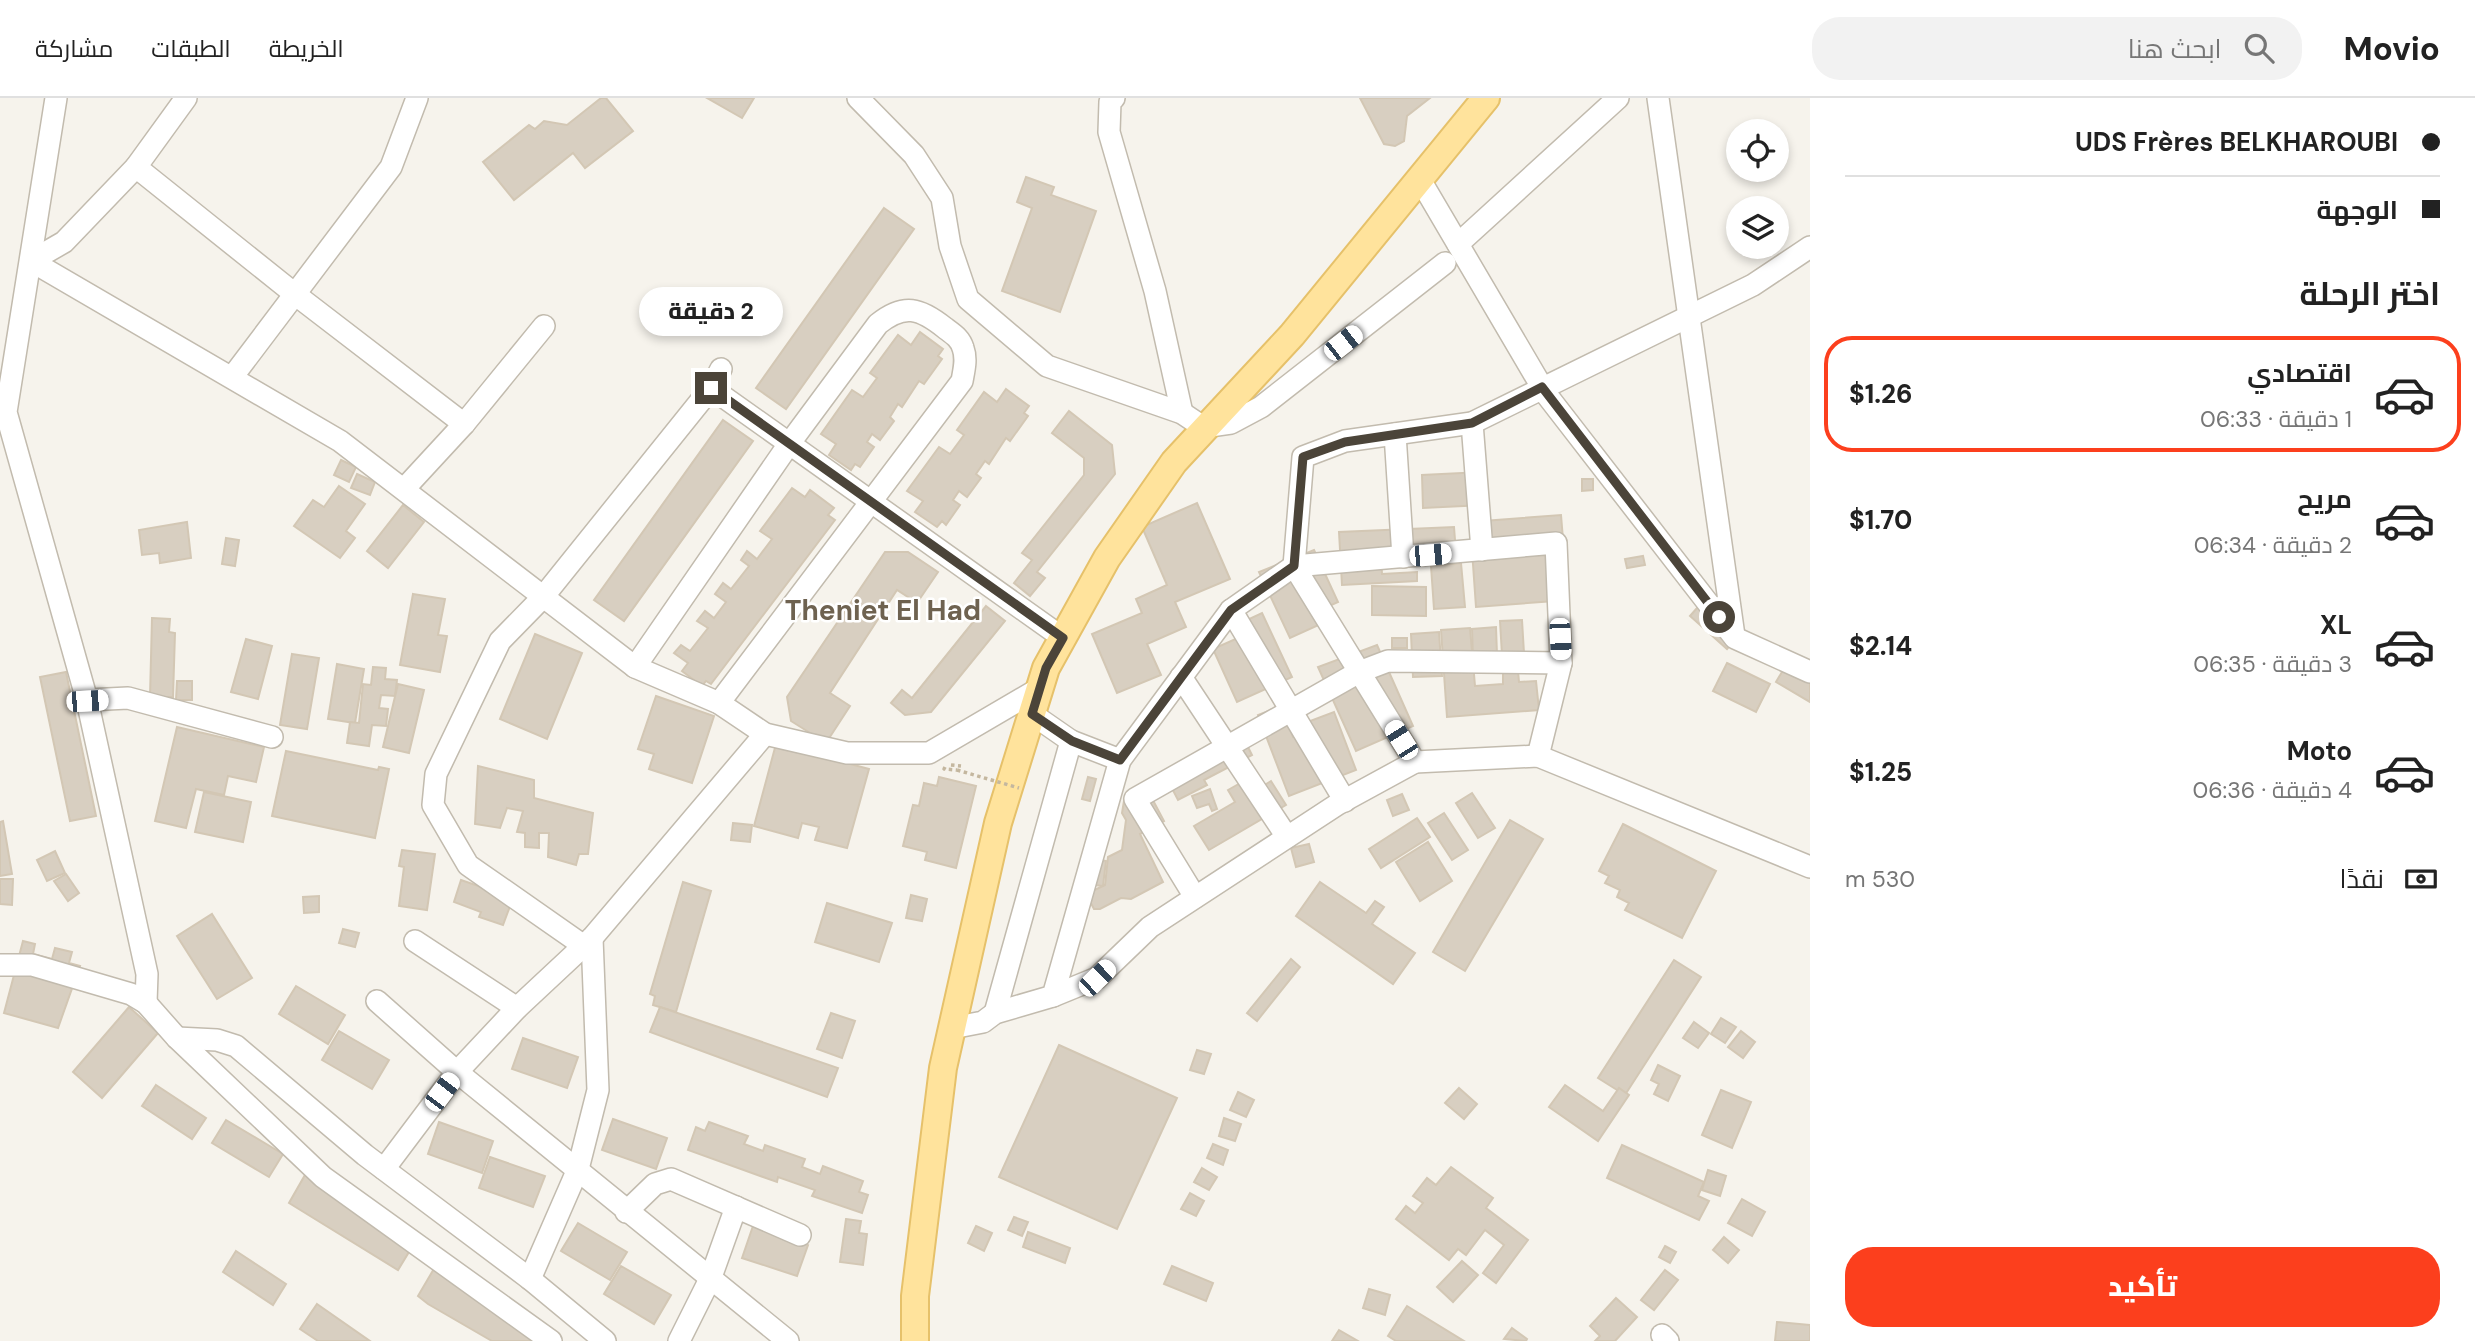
<!DOCTYPE html>
<html lang="ar">
<head>
<meta charset="utf-8">
<style>
	:root { --surface:#fff; --page:#f2f2f2; --text:#222; --muted:#767676; --line:#e0e0e0; --accent:#fc3f1d }
	body { margin:0; font-family:"DM Sans",Cairo,sans-serif; background:var(--page); color:var(--text); direction:rtl; height:100vh; display:flex; flex-direction:column; font-size:26px; white-space:nowrap }
	* { box-sizing:border-box; margin:0 }
	p { font-size:23px; color:var(--muted) }
	.icon { flex:none; width:38px; height:38px; fill:none; stroke:currentColor; stroke-width:2; stroke-linecap:round; stroke-linejoin:round }
	.map { position:relative; flex:1; overflow:hidden; direction:ltr }
	.side { display:flex; flex-direction:column; background:var(--surface); width:665px }
	.side>* { flex:none }
	.top-card { display:grid; align-content:center; height:154px; padding:0 35px; background:var(--surface) }
	.fabs { position:absolute; left:1726px; top:21px; display:grid; gap:14px }
	.fabs a { display:grid; place-items:center; width:63px; height:63px; border-radius:50%; background:var(--surface); box-shadow:0 4px 10px #0003; font-size:35px }
	.end { position:absolute; width:32px; height:32px; margin:-16px; border:9px solid #4b4439; background:#fff; box-shadow:0 0 0 4px #fff }
	.from { border-radius:50% }
	.bubble { position:absolute; height:49px; border-radius:24px; background:var(--surface); box-shadow:0 4px 10px #0003; font-size:23px; font-weight:800; line-height:49px; text-align:center; direction:rtl }
	.car { position:absolute; width:21px; height:42px; margin:-21px -10px; border-radius:9px; box-shadow:0 0 5px 2px #0007; background:linear-gradient(#fff 24%,#345 0 40%,#fff 0 76%,#345 0 86%,#fff 0) }
	.top-card b { display:flex; align-items:center; gap:24px; height:66px; font-size:26px }
	.top-card b+b { border-top:2px solid var(--line) }
	.top-card i { width:18px; height:18px; background:var(--text) }
	ul { padding:0; list-style:none }
	li { display:flex; align-items:center; gap:21px; height:116px; margin:0 14px 10px; padding:0 21px; border:4px solid transparent; border-radius:28px }
	li div { flex:1 }
	li b { display:block; font-size:26px }
	li em { font-style:normal; font-weight:800 }
	li.current { border-color:var(--accent) }
	li>.icon { width:63px; height:63px; stroke-width:1.5 }
	h2 { padding:0 35px; font-size:32px; line-height:84px }
	.pay { display:flex; align-items:center; gap:18px; height:77px; padding:0 35px; font-size:26px }
	.pay p { margin-inline-start:auto }
	.cta { display:flex; gap:14px; margin-top:auto; padding:14px 35px }
	.cta a { flex:1; height:80px; border-radius:28px; background:var(--accent); color:#fff; font-size:28px; font-weight:800; line-height:80px; text-align:center }
	header { display:flex; align-items:center; gap:42px; box-sizing:border-box; height:98px; padding:0 35px; background:var(--surface); border-bottom:2px solid var(--line) }
	header strong { font-size:33px }
	nav { display:flex; gap:38px; margin-inline-start:auto; font-size:24px }
	.search { width:490px; height:63px; background:var(--page); display:flex; align-items:center; gap:18px; box-sizing:border-box; padding:0 24px; border-radius:28px; color:var(--muted); font-size:26px }
	main { display:flex; flex:1; min-height:0 }
	.map>svg:first-child { display:block }
</style>
</head>
<body>
<header>
<strong>Movio</strong>
<div class="search"><svg class="icon" aria-label="search" viewBox="0 0 24 24"><circle cx="10" cy="10" r="6"/><path d="M15 15l6 6"/></svg>ابحث هنا</div>
<nav><a>الخريطة</a><a>الطبقات</a><a>مشاركة</a></nav>
</header>
<main>
<section class="side">
<div class="top-card">
<b><i class="from"></i>UDS Frères BELKHAROUBI</b>
<b><i></i>الوجهة</b>
</div>
<h2>اختر الرحلة</h2>
<ul>
<li class="current"><svg class="icon" aria-label="car" viewBox="0 0 24 24"><path d="M5 17H2v-5l4-1 3-4h7l3 4 3 1v5h-3M9 17h6M6 11h13"/><circle cx="7" cy="17" r="2"/><circle cx="17" cy="17" r="2"/></svg><div><b>اقتصادي</b><p>1 دقيقة · 06:33</p></div><em>$1.26</em></li>
<li><svg class="icon" aria-label="car" viewBox="0 0 24 24"><path d="M5 17H2v-5l4-1 3-4h7l3 4 3 1v5h-3M9 17h6M6 11h13"/><circle cx="7" cy="17" r="2"/><circle cx="17" cy="17" r="2"/></svg><div><b>مريح</b><p>2 دقيقة · 06:34</p></div><em>$1.70</em></li>
<li><svg class="icon" aria-label="car" viewBox="0 0 24 24"><path d="M5 17H2v-5l4-1 3-4h7l3 4 3 1v5h-3M9 17h6M6 11h13"/><circle cx="7" cy="17" r="2"/><circle cx="17" cy="17" r="2"/></svg><div><b>XL</b><p>3 دقيقة · 06:35</p></div><em>$2.14</em></li>
<li><svg class="icon" aria-label="car" viewBox="0 0 24 24"><path d="M5 17H2v-5l4-1 3-4h7l3 4 3 1v5h-3M9 17h6M6 11h13"/><circle cx="7" cy="17" r="2"/><circle cx="17" cy="17" r="2"/></svg><div><b>Moto</b><p>4 دقيقة · 06:36</p></div><em>$1.25</em></li>
</ul>
<div class="pay"><svg class="icon" aria-label="cash" viewBox="0 0 24 24"><path d="M3 7h18v10H3z"/><circle cx="12" cy="12" r="2"/></svg>نقدًا<p>530 m</p></div>
<div class="cta"><a>تأكيد</a></div>
</section>
<div class="map">
<svg width="1810" height="1243" viewBox="0 0 1810 1243">
	<rect width="100%" height="100%" fill="#f6f3ec"/>
	<g fill="#d8cfc1" stroke="#d3c7b4" stroke-width="2">
		<polygon points="601,0 606,0 633,33 585,70 573,55 514,102 483,64 529,27 535,31 544,23 567,27"/>
		<polygon points="707,0 754,0 742,20"/>
		<polygon points="1360,0 1430,0 1407,18 1404,43 1395,48 1384,46"/>
		<polygon points="1026,79 1054,89 1051,97 1096,113 1060,214 1002,193 1032,110 1017,104"/>
		<polygon points="884,110 914,131 786,311 756,290"/>
		<polygon points="920,234 943,251 938,258 942,261 924,286 919,283 902,309 898,306 890,319 894,323 880,342 872,336 867,344 874,349 860,369 855,366 851,372 829,357 836,346 821,336 852,292 863,299 877,280 870,275 898,237 911,247"/>
		<polygon points="1006,291 1029,308 1024,315 1028,318 1010,343 1006,340 989,366 985,363 976,376 981,380 967,399 959,393 953,402 960,407 946,427 942,423 937,429 915,414 923,403 907,393 939,349 950,356 964,337 957,332 984,294 997,304"/>
		<polygon points="1069,313 1112,347 1115,376 1037,474 1045,480 1030,498 1014,485 1032,462 1022,455 1084,377 1084,360 1052,335"/>
		<polygon points="723,322 753,343 624,523 594,502"/>
		<polygon points="341,362 356,369 349,384 334,377"/>
		<polygon points="1482,374 1484,407 1423,410 1422,377"/>
		<polygon points="357,376 375,384 370,397 351,390"/>
		<polygon points="1582,381 1593,381 1593,392 1582,393"/>
		<polygon points="339,388 365,406 346,433 355,440 340,460 294,428 313,402 324,409"/>
		<polygon points="792,390 805,399 810,392 834,410 828,417 835,422 711,586 706,583 702,588 682,573 688,565 674,555 681,547 690,553 708,530 697,523 705,513 714,520 726,504 715,496 723,485 731,491 749,468 741,462 747,453 757,461 772,441 760,433"/>
		<polygon points="1197,405 1230,481 1175,504 1186,529 1147,546 1161,577 1117,595 1092,536 1142,515 1136,501 1167,487 1142,429"/>
		<polygon points="403,407 424,424 388,470 367,453"/>
		<polygon points="1561,417 1568,502 1476,509 1470,424"/>
		<polygon points="187,424 191,460 160,465 159,455 142,457 139,432"/>
		<polygon points="1454,429 1456,455 1381,459 1382,476 1417,474 1417,483 1342,487 1339,434"/>
		<polygon points="226,440 239,442 235,468 222,466"/>
		<polygon points="1314,452 1338,504 1318,513 1323,525 1290,540 1259,474"/>
		<polygon points="885,454 908,454 938,474 917,505 897,492 830,595 850,608 826,645 791,623 787,599"/>
		<polygon points="1643,458 1645,467 1627,470 1625,461"/>
		<polygon points="1461,465 1465,509 1434,511 1431,468"/>
		<polygon points="1372,488 1426,489 1426,518 1372,517"/>
		<polygon points="413,496 445,501 438,537 447,538 440,574 400,567"/>
		<polygon points="1705,501 1742,534 1727,551 1690,518"/>
		<polygon points="986,508 1005,523 931,614 905,617 891,605 902,592 912,600"/>
		<polygon points="1262,515 1292,579 1237,604 1213,551 1238,540 1232,529"/>
		<polygon points="152,520 170,521 169,534 175,535 173,599 150,599"/>
		<polygon points="1522,522 1525,572 1503,574 1500,523"/>
		<polygon points="1496,529 1497,557 1473,558 1472,531"/>
		<polygon points="1470,530 1475,588 1503,586 1503,574 1518,573 1519,584 1536,583 1539,612 1447,619 1441,532"/>
		<polygon points="1439,534 1442,578 1413,579 1411,536"/>
		<polygon points="535,536 582,555 547,641 500,621"/>
		<rect x="1392" y="540" width="15" height="10"/>
		<polygon points="246,541 272,548 258,601 231,594"/>
		<polygon points="1377,547 1413,628 1356,653 1318,569"/>
		<polygon points="292,556 319,560 307,631 280,627"/>
		<polygon points="1792,557 1810,568 1810,604 1776,584"/>
		<polygon points="1727,565 1770,586 1756,614 1713,593"/>
		<polygon points="337,566 364,571 355,625 328,621"/>
		<polygon points="373,569 386,570 385,581 397,582 395,598 381,597 379,610 388,611 386,628 372,627 369,648 347,645 350,624 359,625 363,586 371,587"/>
		<polygon points="66,574 96,718 70,723 40,579"/>
		<polygon points="177,583 192,583 192,602 176,602"/>
		<polygon points="398,586 424,592 409,655 383,649"/>
		<polygon points="656,598 714,618 692,685 649,671 654,656 638,651"/>
		<polygon points="1281,608 1293,639 1305,635 1302,626 1334,614 1356,672 1289,698 1258,617"/>
		<polygon points="177,629 264,649 256,684 228,678 224,697 196,691 186,730 155,723"/>
		<polygon points="1241,635 1252,657 1204,682 1207,687 1178,702 1164,675"/>
		<polygon points="776,646 869,671 847,750 815,742 819,729 802,725 798,740 754,728"/>
		<polygon points="286,653 378,672 379,669 389,671 375,740 272,718"/>
		<polygon points="478,668 534,682 534,700 593,715 588,756 579,756 576,767 548,759 549,735 539,735 539,750 525,749 525,735 517,734 523,713 507,710 500,730 475,726"/>
		<polygon points="939,679 976,688 956,770 925,762 927,754 903,748 913,707 919,708 924,685 937,688"/>
		<polygon points="1088,679 1096,681 1090,703 1082,701"/>
		<polygon points="1251,679 1258,691 1271,683 1286,707 1209,752 1194,728 1235,704 1228,692"/>
		<polygon points="1147,691 1164,723 1140,736 1163,784 1131,801 1121,800 1100,811 1094,811 1086,796 1105,787 1108,759 1122,752 1126,722 1122,715 1124,703"/>
		<polygon points="1210,691 1217,711 1212,713 1209,706 1197,710 1192,698"/>
		<polygon points="204,694 251,704 243,744 195,734"/>
		<polygon points="1472,695 1495,730 1478,740 1456,705"/>
		<polygon points="1402,696 1409,712 1393,718 1387,702"/>
		<polygon points="1444,715 1468,752 1452,762 1428,725"/>
		<polygon points="1417,720 1430,739 1381,770 1369,751"/>
		<polygon points="1510,722 1543,741 1465,873 1433,854"/>
		<polygon points="3,723 12,776 0,778 0,724"/>
		<polygon points="733,725 752,727 750,744 731,742"/>
		<polygon points="1623,726 1716,773 1682,840 1625,812 1629,805 1617,799 1620,792 1605,785 1609,778 1599,773"/>
		<polygon points="1428,744 1452,783 1420,803 1396,764"/>
		<polygon points="1309,746 1314,764 1296,769 1291,750"/>
		<polygon points="402,752 435,756 427,812 399,808 404,769 399,768"/>
		<polygon points="55,753 65,775 47,783 37,762"/>
		<polygon points="1097,761 1106,763 1103,788 1094,787"/>
		<polygon points="66,776 79,795 68,803 54,783"/>
		<polygon points="0,781 13,781 12,807 0,806"/>
		<polygon points="461,782 513,800 503,827 479,819 481,814 454,804"/>
		<polygon points="683,784 711,793 676,914 653,907 655,898 650,896"/>
		<polygon points="1320,784 1366,815 1375,803 1384,809 1372,826 1415,855 1393,886 1296,818"/>
		<polygon points="911,797 927,801 922,823 906,820"/>
		<polygon points="319,798 319,814 304,815 303,799"/>
		<polygon points="827,805 892,825 879,864 815,844"/>
		<polygon points="212,816 252,880 217,901 177,838"/>
		<polygon points="343,831 359,835 355,849 339,845"/>
		<polygon points="23,843 35,846 33,856 52,861 55,850 72,854 69,865 80,868 58,930 4,915"/>
		<polygon points="1291,861 1300,869 1257,923 1247,915"/>
		<polygon points="1674,862 1701,879 1625,997 1598,980"/>
		<polygon points="296,888 345,917 328,946 279,916"/>
		<polygon points="129,909 158,935 102,1000 73,974"/>
		<polygon points="660,909 838,970 827,999 650,934"/>
		<polygon points="831,915 855,923 842,960 817,951"/>
		<polygon points="1721,920 1736,929 1725,945 1711,936"/>
		<polygon points="1694,924 1709,935 1698,950 1683,940"/>
		<polygon points="339,933 389,962 372,991 322,962"/>
		<polygon points="1741,933 1755,944 1743,960 1728,949"/>
		<polygon points="523,940 578,959 567,990 512,971"/>
		<polygon points="1059,947 1177,1000 1117,1131 999,1079"/>
		<polygon points="1197,952 1211,956 1204,976 1190,972"/>
		<polygon points="1658,967 1680,978 1668,1003 1654,996 1659,986 1651,982"/>
		<polygon points="156,987 206,1020 192,1041 142,1008"/>
		<polygon points="1565,987 1603,1013 1619,990 1629,997 1598,1043 1549,1009"/>
		<polygon points="1459,990 1477,1006 1464,1021 1445,1005"/>
		<polygon points="1721,992 1751,1004 1732,1050 1702,1037"/>
		<polygon points="1238,994 1254,1002 1246,1019 1230,1012"/>
		<polygon points="1224,1020 1241,1026 1235,1043 1219,1038"/>
		<polygon points="613,1021 667,1040 656,1071 602,1052"/>
		<polygon points="226,1022 283,1056 269,1079 212,1045"/>
		<polygon points="439,1024 493,1043 482,1075 428,1056"/>
		<polygon points="709,1024 748,1038 744,1046 763,1053 765,1047 805,1061 802,1069 820,1076 823,1068 863,1083 859,1094 868,1097 862,1115 812,1098 815,1092 778,1079 777,1084 688,1052 696,1029 705,1033"/>
		<polygon points="1213,1046 1228,1052 1223,1067 1207,1060"/>
		<polygon points="1622,1047 1704,1084 1698,1098 1709,1103 1699,1122 1607,1080"/>
		<polygon points="490,1059 545,1078 533,1109 479,1090"/>
		<polygon points="1451,1069 1493,1100 1486,1110 1528,1142 1496,1185 1483,1175 1504,1147 1485,1132 1466,1157 1458,1151 1449,1162 1396,1121 1406,1108 1415,1115 1423,1105 1413,1098 1427,1080 1436,1087"/>
		<polygon points="1202,1070 1217,1079 1209,1092 1194,1084"/>
		<polygon points="1708,1072 1726,1078 1720,1098 1702,1092"/>
		<polygon points="305,1077 415,1144 398,1172 289,1105"/>
		<polygon points="1190,1095 1204,1103 1196,1118 1181,1111"/>
		<polygon points="1742,1101 1765,1114 1752,1138 1728,1125"/>
		<polygon points="1014,1119 1028,1124 1022,1138 1008,1132"/>
		<polygon points="846,1121 861,1123 859,1135 867,1136 863,1167 840,1164"/>
		<polygon points="578,1125 627,1154 610,1182 561,1153"/>
		<polygon points="753,1128 808,1147 797,1178 742,1160"/>
		<polygon points="976,1128 992,1135 984,1153 968,1145"/>
		<polygon points="1028,1134 1070,1150 1065,1165 1023,1149"/>
		<polygon points="1724,1139 1739,1152 1728,1165 1713,1152"/>
		<polygon points="1665,1148 1676,1154 1670,1165 1659,1159"/>
		<polygon points="236,1153 286,1186 273,1207 223,1174"/>
		<polygon points="1462,1163 1478,1177 1453,1204 1437,1189"/>
		<polygon points="621,1168 671,1197 654,1226 604,1196"/>
		<polygon points="1172,1168 1213,1185 1206,1203 1164,1186"/>
		<polygon points="435,1169 543,1243 492,1243 428,1206 418,1198"/>
		<polygon points="1665,1172 1678,1182 1654,1212 1641,1202"/>
		<polygon points="1369,1191 1390,1197 1385,1217 1363,1210"/>
		<polygon points="1616,1200 1637,1219 1615,1243 1595,1243 1600,1238 1590,1228"/>
		<polygon points="317,1206 370,1243 318,1243 300,1231"/>
		<polygon points="1407,1208 1464,1243 1396,1243 1388,1238"/>
		<polygon points="1777,1224 1810,1227 1810,1243 1775,1243"/>
		<polygon points="1512,1230 1527,1241 1526,1243 1504,1241"/>
		<polygon points="1339,1232 1358,1243 1332,1243"/>
	</g>
	<g fill="none" stroke-linecap="round" stroke-linejoin="round">
		<defs>
			<g id="minor">
				<polyline points="56,0 6,314 87,602 147,876 146,905"/>
				<polyline points="186,0 136,69 296,197 464,326"/>
				<polyline points="858,0 914,57 942,100 950,148 968,201 1047,268 1182,315 1203,329 1231,325 1261,309 1445,165"/>
				<polyline points="1114,0 1110,4 1109,34 1155,193 1182,315"/>
				<polyline points="1658,0 1734,538"/>
				<polyline points="1419,80 1546,296 1735,540 1810,574"/>
				<polyline points="1458,146 1618,0"/>
				<polyline points="1810,149 1753,187 1472,325 1345,343 1303,359 1294,468 1415,664 1538,658 1810,769"/>
				<polyline points="31,163 340,343 635,569 719,605 765,636 847,655 929,655 1040,590"/>
				<polyline points="31,163 64,144 136,69"/>
				<polyline points="233,278 391,69 417,0"/>
				<polyline points="711,290 1063,540"/>
				<polyline points="1472,325 1482,452"/>
				<polyline points="1395,336 1403,459"/>
				<polyline points="404,391 464,326 544,228"/>
				<polyline points="1231,512 1345,703"/>
				<path d="M635,569l154,-223 89,-120c26,-21 42,-16 67,4 8,6 15,10 18,20 4,11 1,22 -1,33l-243,322"/>
				<polyline points="1181,579 1287,739"/>
				<polyline points="87,602 128,600 272,639"/>
				<polyline points="1071,643 1120,662"/>
				<polyline points="1195,799 1135,701 1359,574 1388,563 1561,565"/>
				<polyline points="415,843 517,910"/>
				<polyline points="584,848 468,767 433,707 436,676 500,543 543,499 711,290 721,271"/>
				<polyline points="0,867 32,867 131,896 146,905 177,940 323,1079 551,1243"/>
				<polyline points="1053,898 1097,880 1150,829 1338,706 1415,664"/>
				<polyline points="377,903 457,974 788,1243"/>
				<polyline points="995,915 1071,643 1032,616"/>
				<polyline points="952,930 983,924 995,915 1053,898 1120,662 1231,512 1294,468 1556,445 1561,565 1538,658"/>
				<polyline points="177,940 217,942 236,948 365,1057 530,1181 605,1243"/>
				<polyline points="384,1071 457,974 517,910 592,840 765,636"/>
				<polyline points="626,1114 655,1086 671,1081 800,1137"/>
				<polyline points="530,1181 578,1071 598,992 592,840"/>
				<polyline points="1662,1237 1668,1243"/>
				<polyline points="679,1243 711,1179 736,1109"/>
			</g>
			<polyline id="major" points="915,1243 915,1198 943,970 998,725 1046,570 1107,460 1174,364 1292,237 1486,0"/>
		</defs>
		<use href="#minor" stroke="#c2bbae" stroke-width="24"/>
		<use href="#major" stroke="#e6c16a" stroke-width="30"/>
		<g stroke="#c4b79f" stroke-width="3.5" stroke-dasharray="3.5 3.5" stroke-linecap="butt">
			<polyline points="951,667 961,668"/>
			<polyline points="945,669 944,671 957,672"/>
		</g>
		<use href="#minor" stroke="#fff" stroke-width="21"/>
		<use href="#major" stroke="#ffe39c" stroke-width="26"/>
		<polyline stroke="#c4b79f" stroke-width="3.5" stroke-dasharray="3.5 3.5" stroke-linecap="butt" points="957,672 1019,690"/>
	</g>
	<g fill="none" stroke-linecap="round" stroke-linejoin="round">
		<polyline stroke="#4b4439" stroke-width="9" points="711,290 1063,540 1046,570 1032,616 1072,643 1120,662 1231,512 1294,468 1303,359 1345,344 1472,325 1542,289 1719,519"/>
	</g>
	<g text-anchor="middle" dominant-baseline="central" stroke-width="5" stroke-linejoin="round" paint-order="stroke">
		<g font-size="28" font-weight="bold" fill="#6e6250" stroke="#fff">
			<text x="883" y="512">Theniet El Had</text>
		</g>
	</g>
</svg>
<div class="fabs">
<a><svg class="icon" aria-label="locate" viewBox="0 0 24 24"><circle cx="12" cy="12" r="6"/><path d="M12 2v4M12 18v4M2 12h4M18 12h4"/></svg></a>
<a><svg class="icon" aria-label="layers" viewBox="0 0 24 24"><path d="M12 4l9 5-9 5-9-5zM3 14l9 5 9-5"/></svg></a>
</div>
<i class="end from" style="left:1719px;top:519px"></i>
<i class="end" style="left:711px;top:290px"></i>
<div class="bubble" style="left:639px;top:189px;width:144px">2 دقيقة</div>
<i class="car" style="left:1343px;top:245px;rotate:52deg"></i>
<i class="car" style="left:1430px;top:457px;rotate:85deg"></i>
<i class="car" style="left:1560px;top:541px;rotate:177deg"></i>
<i class="car" style="left:87px;top:603px;rotate:87deg"></i>
<i class="car" style="left:1401px;top:642px;rotate:328deg"></i>
<i class="car" style="left:1097px;top:880px;rotate:46deg"></i>
<i class="car" style="left:442px;top:994px;rotate:37deg"></i>
</div>
</main>
</body>
</html>
